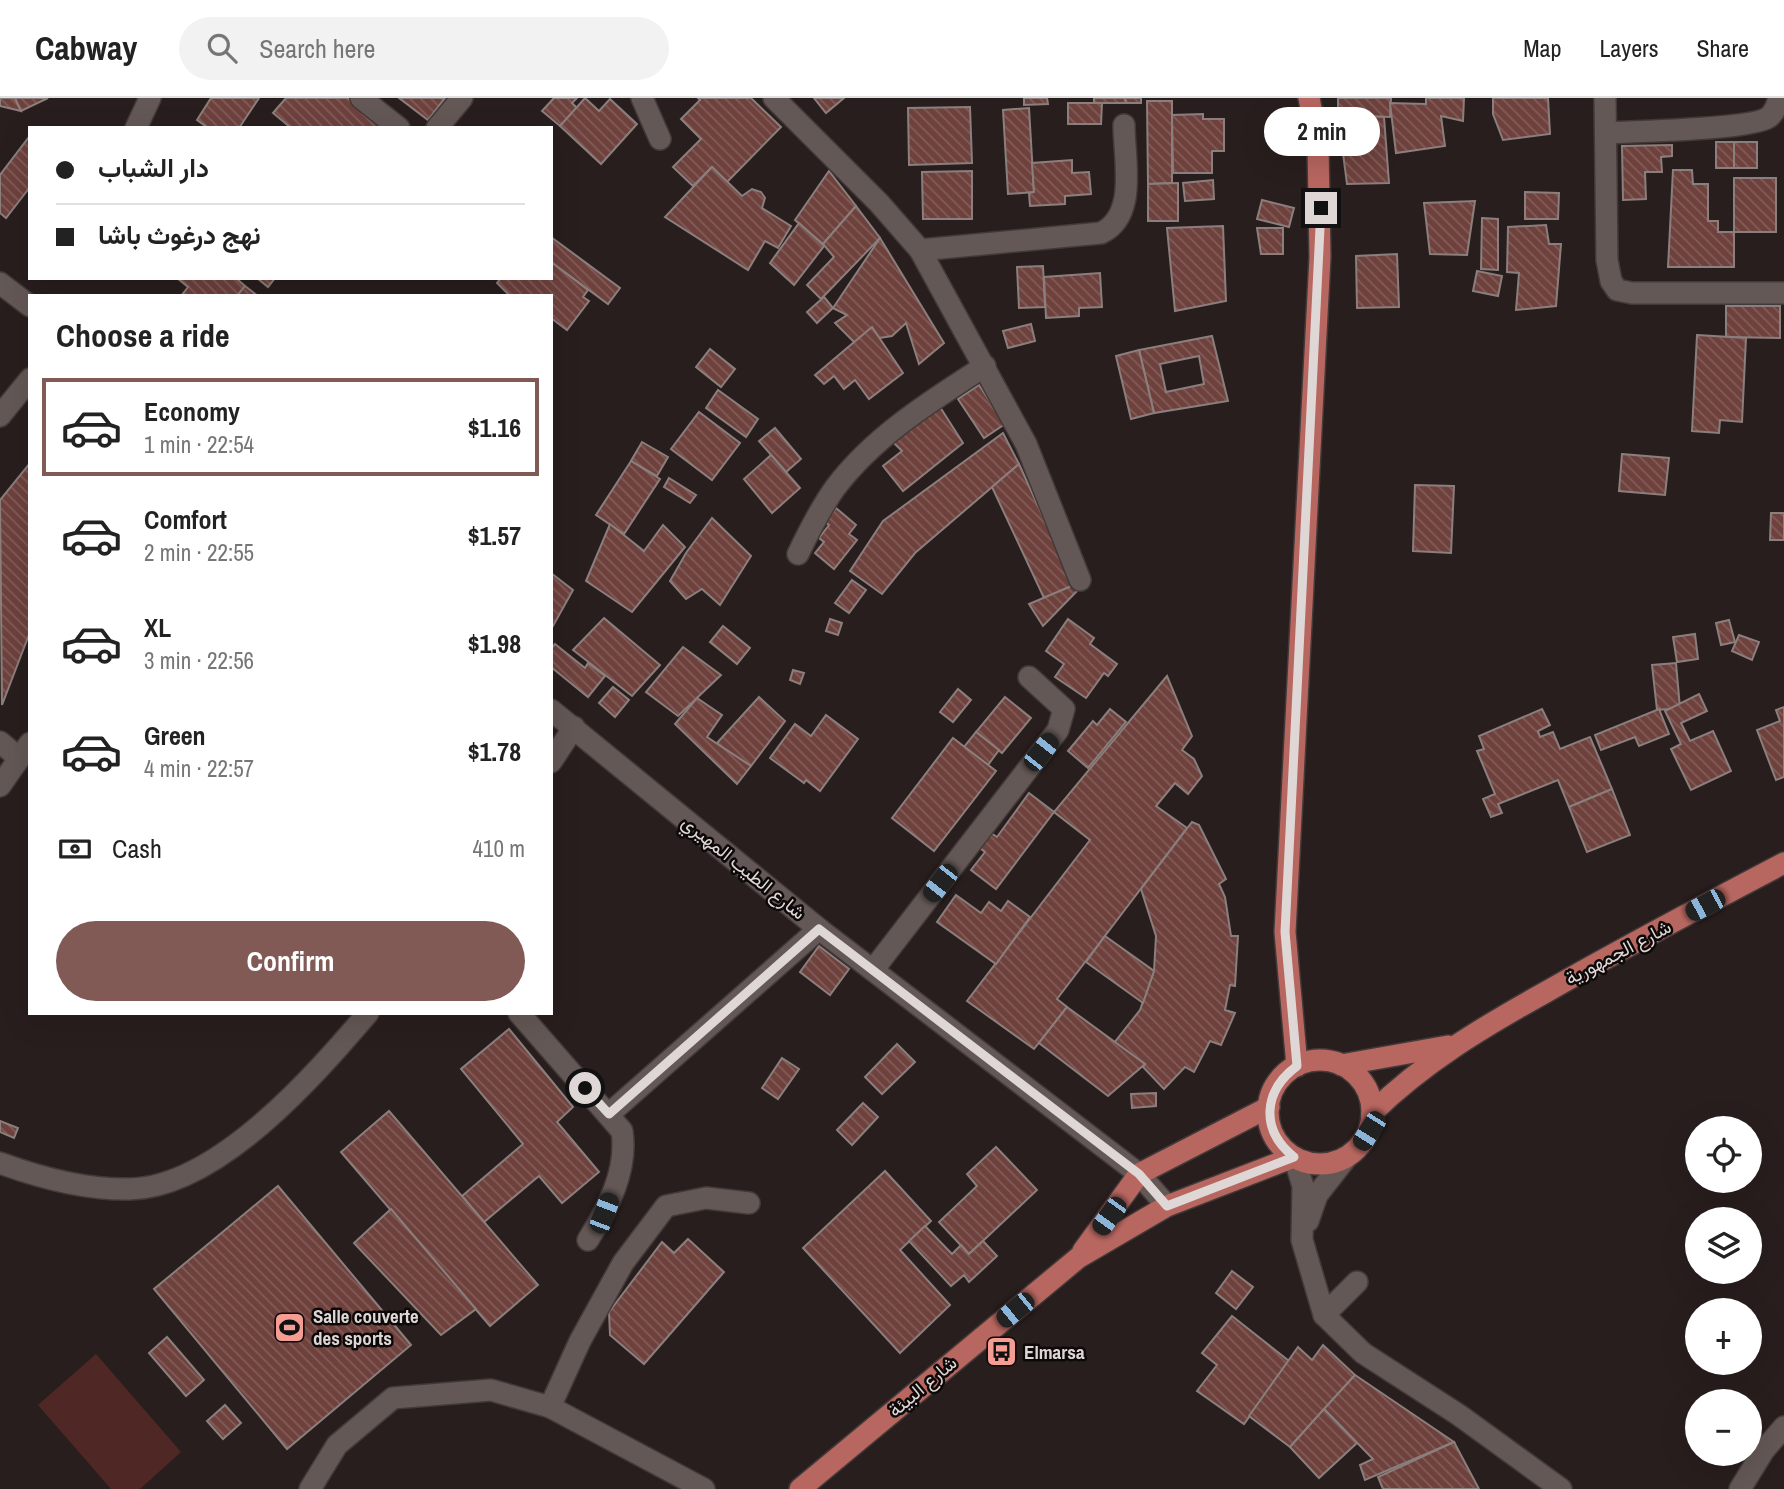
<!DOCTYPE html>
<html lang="en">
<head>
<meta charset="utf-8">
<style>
	:root { --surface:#fff; --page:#f2f2f2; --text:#222; --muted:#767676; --line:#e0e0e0; --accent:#815955 }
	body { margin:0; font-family:"Archivo Narrow",Vazirmatn,sans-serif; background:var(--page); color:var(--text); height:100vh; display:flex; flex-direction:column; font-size:26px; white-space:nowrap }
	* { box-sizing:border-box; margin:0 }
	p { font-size:23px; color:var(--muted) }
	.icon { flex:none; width:38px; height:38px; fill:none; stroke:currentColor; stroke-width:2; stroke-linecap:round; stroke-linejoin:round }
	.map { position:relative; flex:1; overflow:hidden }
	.sheet { position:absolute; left:28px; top:196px; width:525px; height:721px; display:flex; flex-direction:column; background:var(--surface); border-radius:0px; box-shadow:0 7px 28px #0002 }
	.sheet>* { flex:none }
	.banner { position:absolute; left:28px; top:28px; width:525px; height:154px; border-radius:0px; box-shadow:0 7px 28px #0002; display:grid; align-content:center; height:154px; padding:0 28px; background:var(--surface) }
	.controls { position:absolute; left:1685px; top:1018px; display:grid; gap:14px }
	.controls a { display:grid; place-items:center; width:77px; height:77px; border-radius:50%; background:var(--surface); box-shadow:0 7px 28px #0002; font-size:35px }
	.end { position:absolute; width:32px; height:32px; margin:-16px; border:9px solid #ded7d6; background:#111; box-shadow:0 0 0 4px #111 }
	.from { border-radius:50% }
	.bubble { position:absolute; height:49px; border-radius:24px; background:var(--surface); box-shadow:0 7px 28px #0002; font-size:23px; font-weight:700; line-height:49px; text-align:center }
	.car { position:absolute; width:21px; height:42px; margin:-21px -10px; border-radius:9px; box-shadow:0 0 5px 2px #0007; background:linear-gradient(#222 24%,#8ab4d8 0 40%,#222 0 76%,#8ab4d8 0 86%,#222 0) }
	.banner b { display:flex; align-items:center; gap:24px; height:66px; font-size:26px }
	.banner b+b { border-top:2px solid var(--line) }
	.banner i { width:18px; height:18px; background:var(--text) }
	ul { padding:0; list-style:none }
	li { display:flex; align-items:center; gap:21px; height:98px; margin:0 14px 10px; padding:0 14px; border:4px solid transparent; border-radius:0px }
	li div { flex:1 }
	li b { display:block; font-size:26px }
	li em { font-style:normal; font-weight:700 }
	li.active { border-color:var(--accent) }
	li>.icon { width:63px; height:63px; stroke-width:1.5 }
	h2 { padding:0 28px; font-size:32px; line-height:84px }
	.pay { display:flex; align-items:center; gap:18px; height:77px; padding:0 28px; font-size:26px }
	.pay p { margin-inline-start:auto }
	.cta { display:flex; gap:14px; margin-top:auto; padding:14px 28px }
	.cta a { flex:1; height:80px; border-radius:42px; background:var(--accent); color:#fff; font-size:28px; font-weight:700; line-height:80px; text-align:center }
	header { display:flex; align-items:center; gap:42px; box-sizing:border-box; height:98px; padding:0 35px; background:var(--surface); border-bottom:2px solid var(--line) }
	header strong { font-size:33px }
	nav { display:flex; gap:38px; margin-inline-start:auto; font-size:24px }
	.search { width:490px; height:63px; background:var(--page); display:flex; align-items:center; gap:18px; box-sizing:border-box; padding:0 24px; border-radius:38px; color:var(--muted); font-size:26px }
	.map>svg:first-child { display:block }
</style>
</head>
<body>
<header>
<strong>Cabway</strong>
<div class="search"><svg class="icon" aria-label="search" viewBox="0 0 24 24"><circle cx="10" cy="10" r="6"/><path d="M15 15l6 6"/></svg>Search here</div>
<nav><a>Map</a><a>Layers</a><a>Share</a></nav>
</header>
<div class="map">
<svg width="1784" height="1391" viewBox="0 0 1784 1391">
	<defs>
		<pattern id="building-back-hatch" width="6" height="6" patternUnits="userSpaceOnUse" patternTransform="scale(1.75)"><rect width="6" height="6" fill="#6e413d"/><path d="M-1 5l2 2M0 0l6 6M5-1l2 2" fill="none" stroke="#825c58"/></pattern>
	</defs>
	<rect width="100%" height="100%" fill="#281e1d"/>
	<polygon fill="#4f2825" points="96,1256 181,1354 140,1391 111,1391 38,1307"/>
	<g fill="url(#building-back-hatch)" stroke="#8b7f7d" stroke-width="2" fill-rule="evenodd">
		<polygon points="0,0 15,0 21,13 0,8"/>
		<polygon points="15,0 48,0 21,13"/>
		<polygon points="211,0 259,0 239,30 208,30 197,22"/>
		<polygon points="286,0 348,0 383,30 291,30 273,15"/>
		<polygon points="399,0 445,0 428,22"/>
		<polygon points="554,0 577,0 572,5 577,10 560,28 542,13"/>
		<polygon points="585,0 599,13 610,1 637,26 601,66 560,28"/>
		<polygon points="698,0 751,0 781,29 727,84 712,69 693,88 673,69 701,41 681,21 700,2"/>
		<polygon points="814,0 844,0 826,15"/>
		<polygon points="1024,0 1047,0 1048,6 1024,7"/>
		<polygon points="1094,0 1125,0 1126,5 1094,5"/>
		<polygon points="1125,0 1141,0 1141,5 1126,5"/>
		<polygon points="1338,0 1391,0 1390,19 1338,17"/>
		<polygon points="1426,0 1464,0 1463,23 1441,18 1445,48 1396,55 1390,5 1426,6"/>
		<polygon points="1493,0 1548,0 1550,36 1503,42 1493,16"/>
		<polygon points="1147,3 1172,3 1172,85 1148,86"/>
		<polygon points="1068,5 1102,5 1101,26 1068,26"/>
		<polygon points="970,9 972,65 909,67 908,10"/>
		<polygon points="1029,10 1034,94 1008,96 1003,12"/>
		<polygon points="1203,16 1203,21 1224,21 1224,53 1212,53 1212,75 1173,75 1172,17"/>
		<polygon points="1338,17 1384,19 1389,85 1347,86"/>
		<polygon points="29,39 30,89 6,120 0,115 0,77"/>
		<rect x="1716" y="44" width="18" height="26"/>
		<rect x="1734" y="44" width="23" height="26"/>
		<polygon points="1672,47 1672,58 1661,59 1662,74 1645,74 1646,101 1623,102 1622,48"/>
		<polygon points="1072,62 1072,75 1089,74 1091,96 1065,98 1065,106 1030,108 1029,95 1034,94 1032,65"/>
		<polygon points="712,69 742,98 752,91 761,94 765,100 762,110 791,128 778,150 765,143 748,172 665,119"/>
		<polygon points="1673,72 1692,72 1693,86 1708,86 1708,123 1718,123 1718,134 1734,134 1734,169 1668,169"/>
		<polygon points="829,73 856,108 823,146 795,122"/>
		<polygon points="972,73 972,121 923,121 922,74"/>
		<rect x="1734" y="80" width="42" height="54"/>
		<polygon points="1213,82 1214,101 1185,103 1183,85"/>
		<polygon points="1178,85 1178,123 1148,123 1148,86"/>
		<polygon points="1525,94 1559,95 1558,121 1525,121"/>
		<polygon points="1262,102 1294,110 1289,129 1257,121"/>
		<polygon points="1475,103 1467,157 1430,156 1424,105"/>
		<polygon points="856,108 880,140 821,201 807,187 834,159 823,146"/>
		<polygon points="1482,120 1498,121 1498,172 1481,171"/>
		<polygon points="799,125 824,148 794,187 770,165"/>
		<polygon points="1546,127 1549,146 1561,146 1556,208 1516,212 1519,175 1507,174 1508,129"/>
		<polygon points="1223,128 1226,203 1175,213 1167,130"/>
		<polygon points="1257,130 1283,130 1283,156 1261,156"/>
		<polygon points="551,139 620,190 608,206 551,164"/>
		<polygon points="880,140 944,245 919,266 906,225 892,238 854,244 835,225 847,217 833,210"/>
		<polygon points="1397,156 1399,209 1357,210 1356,158"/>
		<polygon points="551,164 588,192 583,199 589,203 567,232 551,220 551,198 510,198 497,185 501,180 551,180"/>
		<polygon points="1043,168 1045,209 1019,210 1017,169"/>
		<polygon points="1477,173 1502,178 1498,198 1473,193"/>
		<polygon points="1100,175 1102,209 1079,210 1079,218 1046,220 1044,179"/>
		<polygon points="177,180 236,180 245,188 237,198 181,198 188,189"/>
		<polygon points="257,180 275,180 268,189"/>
		<polygon points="245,188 258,198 237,198"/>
		<polygon points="824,199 833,210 817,225 807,214"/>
		<polygon points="1726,208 1780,208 1780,240 1726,239"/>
		<polygon points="1031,226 1035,243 1008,250 1003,233"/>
		<polygon points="872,229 903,275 869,301 855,282 844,291 834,278 824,286 815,277"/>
		<polygon points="1697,237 1746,240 1742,324 1720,322 1719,335 1692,333"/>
		<path d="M1212,238l16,65 -74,12 -15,-63zM1199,258l5,28 -38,8 -6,-28z"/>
		<polygon points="710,251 735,271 721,289 696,269"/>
		<polygon points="1139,252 1154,315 1131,321 1116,258"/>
		<polygon points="979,287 1005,326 984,340 958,301"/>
		<polygon points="718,292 758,321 746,339 706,310"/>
		<polygon points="940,309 963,345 903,393 883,368 902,353 893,344"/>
		<polygon points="699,314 740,345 712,382 671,351"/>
		<polygon points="775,330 801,361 786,374 759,343"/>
		<polygon points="1003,335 1019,366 915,455 882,496 850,473 883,423"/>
		<polygon points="642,344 668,359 657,378 631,363"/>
		<polygon points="1622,356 1669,360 1665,397 1619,393"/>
		<polygon points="771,357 800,390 772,415 744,381"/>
		<polygon points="631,363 660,381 624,436 596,417"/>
		<polygon points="30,365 30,534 2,607 0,402"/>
		<polygon points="1019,366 1074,487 1044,500 992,389"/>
		<polygon points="669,380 696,397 690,405 664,389"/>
		<polygon points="1415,387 1454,388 1451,455 1413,453"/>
		<polygon points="836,410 856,427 849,436 857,442 834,471 815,455 824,444 819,440 829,427 825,424"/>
		<polygon points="1771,415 1784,415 1784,442 1770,442"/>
		<polygon points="712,420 751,458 720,507 702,491 686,501 670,483 686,455"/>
		<polygon points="610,426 644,453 663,427 685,449 632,514 586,483"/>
		<polygon points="551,475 573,492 553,528 551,527"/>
		<polygon points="852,482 866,492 849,515 835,505"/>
		<polygon points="1074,487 1077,493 1043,528 1029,506"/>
		<polygon points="604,520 660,567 632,598 573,552"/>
		<polygon points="830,521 842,525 838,537 826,533"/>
		<polygon points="1068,521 1094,540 1090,546 1117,566 1108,578 1104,575 1086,600 1055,579 1064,566 1046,553"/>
		<polygon points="1729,522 1735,544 1721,547 1716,525"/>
		<polygon points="723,528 750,550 737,566 710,544"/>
		<polygon points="1695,536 1698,561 1677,564 1673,539"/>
		<polygon points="1739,537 1759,544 1752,562 1732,553"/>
		<polygon points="555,546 585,570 588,565 605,578 588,599 551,569 551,551"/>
		<polygon points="683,549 721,577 678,618 646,594"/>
		<polygon points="1676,565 1680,610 1657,612 1652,567"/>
		<polygon points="793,572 804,575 800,586 790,582"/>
		<polygon points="1167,578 1192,638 1182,652 1194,661 1202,678 1188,696 1175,685 1156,708 1187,730 1057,901 1067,909 1034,951 967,903 1090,742 1054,714"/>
		<polygon points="613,589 629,602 615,619 599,605"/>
		<polygon points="958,591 971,602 953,624 940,614"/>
		<polygon points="1699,596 1707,613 1681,625 1690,643 1713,633 1731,673 1691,692 1671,651 1681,646 1665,613"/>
		<polygon points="759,599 785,623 751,668 716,646"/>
		<polygon points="1005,599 1031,620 1002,655 976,634"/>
		<polygon points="697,600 722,617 707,639 751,668 737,686 675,626"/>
		<polygon points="1784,609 1784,679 1776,682 1757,632 1780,623 1776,612"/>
		<polygon points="1110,611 1126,624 1088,670 1068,653 1093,623 1097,627"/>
		<polygon points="1542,611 1550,627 1538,633 1540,639 1553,634 1560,651 1590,639 1612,691 1569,709 1558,682 1498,706 1502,715 1491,719 1483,701 1495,696 1477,653 1484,651 1479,638"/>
		<polygon points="1659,611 1669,636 1639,648 1635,639 1601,652 1595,637"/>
		<polygon points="826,617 858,641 820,693 806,682 804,685 770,660 795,626 811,638"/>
		<polygon points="976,634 999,652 988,667 964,649"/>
		<polygon points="953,640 996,673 934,753 892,720"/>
		<polygon points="1612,691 1630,737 1587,754 1569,709"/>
		<polygon points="1029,695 1054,714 996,791 971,772 985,754 977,748 988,733 997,739"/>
		<polygon points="1192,724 1199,727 1226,781 1219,786 1225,799 1231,838 1238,838 1235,888 1230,887 1225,912 1235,915 1221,947 1210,943 1194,974 1185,969 1164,991 1143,969 1145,966 1114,945 1140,912 1154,873 1156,838 1141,791"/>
		<polygon points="956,797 981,815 989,804 1001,813 1008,803 1030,819 996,866 937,824"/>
		<polygon points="1105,838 1154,873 1143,905 1086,864"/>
		<polygon points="819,848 849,871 830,897 800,874"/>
		<polygon points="1067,909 1145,966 1108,998 1039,945"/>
		<polygon points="509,931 573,1009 557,1024 599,1074 562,1105 539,1078 484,1124 462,1098 523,1046 461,971"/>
		<polygon points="897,946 915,964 882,996 865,979"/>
		<polygon points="782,960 799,971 778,1001 762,990"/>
		<polygon points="1156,995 1156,1008 1132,1010 1131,996"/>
		<polygon points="863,1005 878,1019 852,1047 837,1032"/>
		<polygon points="389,1013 538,1187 490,1228 341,1054"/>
		<polygon points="0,1023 18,1030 14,1040 0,1034"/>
		<polygon points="996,1049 1037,1092 969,1156 939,1124 977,1088 967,1076"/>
		<polygon points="885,1073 931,1123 900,1152 950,1207 900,1255 803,1150"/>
		<polygon points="278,1088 411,1247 287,1351 154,1191"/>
		<polygon points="391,1111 476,1211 441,1237 354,1145"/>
		<polygon points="925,1128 952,1156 961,1147 969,1156 983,1143 997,1158 969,1184 964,1177 951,1188 909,1143"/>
		<polygon points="688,1141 724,1174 644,1266 610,1237 609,1214 662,1144 674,1155"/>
		<polygon points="1232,1173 1253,1189 1236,1211 1216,1195"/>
		<polygon points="1232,1218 1289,1263 1244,1326 1197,1293 1217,1267 1202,1255"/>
		<polygon points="167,1239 204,1282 186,1298 149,1255"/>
		<polygon points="1323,1247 1355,1277 1290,1349 1249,1318 1298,1249 1312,1262"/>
		<polygon points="1355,1277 1454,1344 1365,1382 1360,1367 1373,1361 1324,1311"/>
		<polygon points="225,1307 241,1325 223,1341 207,1323"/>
		<polygon points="1324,1311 1357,1345 1319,1380 1290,1349"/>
		<polygon points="1454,1344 1479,1391 1383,1391 1378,1379"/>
	</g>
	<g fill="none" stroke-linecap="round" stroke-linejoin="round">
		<defs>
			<g id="minor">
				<polyline points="361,0 399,30"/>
				<polyline points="642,0 660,41"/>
				<polyline points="774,0 879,105 920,152 1026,346 1080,482"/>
				<polyline points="1605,0 1607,162 1611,183 1617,192 1632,195 1784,195"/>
				<polyline points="136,30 150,0"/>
				<polyline points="437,30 462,0"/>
				<path d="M1606,35c28,-2 145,-3 163,-16 6,-5 8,-12 10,-19"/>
				<path d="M920,152l181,-17c37,-17 23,-74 23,-108"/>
				<polyline points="0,185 30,208"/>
				<polyline points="0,318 30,281"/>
				<path d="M798,456c11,-23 22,-45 37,-66 38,-51 97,-88 150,-122"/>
				<polyline points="551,612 819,831 1139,1076 1167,1108"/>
				<polyline points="0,644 19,660"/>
				<polyline points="551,664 574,629"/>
				<polyline points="0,688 30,645"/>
				<polyline points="873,872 1058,632 1064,611 1029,579"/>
				<path d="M519,915l103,118c6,39 -14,77 -34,109"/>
				<polyline points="609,1016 819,831"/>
				<polyline points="1294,1059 1303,1088 1302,1142 1324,1217 1363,1255 1459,1317 1561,1391"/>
				<path d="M0,1065c41,15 86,27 130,26 88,-2 185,-114 238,-176"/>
				<polyline points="1308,1123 1317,1097 1346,1060"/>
				<polyline points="1324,1217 1357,1184"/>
				<polyline points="550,1309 580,1243 623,1165 666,1108 706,1100 749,1105"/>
				<polyline points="310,1391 337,1347 393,1300 491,1292 550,1309 704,1391"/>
				<polyline points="1740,1391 1764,1352 1784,1329"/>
			</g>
			<g id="major">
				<circle cx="1320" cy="1014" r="52"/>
				<polyline points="1341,967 1448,948"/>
				<polyline points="1297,968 1285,834 1320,159 1318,47 1309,0"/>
				<path d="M1372,1015c52,-51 111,-86 174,-121 78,-45 158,-87 238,-129"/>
				<polyline points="1083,1153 1139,1076 1269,1009"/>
				<polyline points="800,1391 1078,1160 1167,1108 1294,1059"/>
			</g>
		</defs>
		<use href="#minor" stroke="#423a39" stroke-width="24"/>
		<use href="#major" stroke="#423a39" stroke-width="24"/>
		<use href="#minor" stroke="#645856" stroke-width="21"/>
		<use href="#major" stroke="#b86660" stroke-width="21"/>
	</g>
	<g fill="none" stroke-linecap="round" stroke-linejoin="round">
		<path stroke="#ded7d6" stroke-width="9" d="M585,990l24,26 210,-185 320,245 28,32 127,-49c-34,-27 -31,-66 3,-91l-12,-134 36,-724"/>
	</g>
	<defs>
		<symbol id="stadium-square" viewBox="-11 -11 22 22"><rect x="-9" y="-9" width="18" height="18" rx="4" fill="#f59c93" stroke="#0e0909"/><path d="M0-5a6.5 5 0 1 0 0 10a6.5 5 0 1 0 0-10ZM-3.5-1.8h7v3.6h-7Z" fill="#111"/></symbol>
		<symbol id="bus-square" viewBox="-11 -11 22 22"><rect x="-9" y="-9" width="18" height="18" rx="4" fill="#f59c93" stroke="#0e0909"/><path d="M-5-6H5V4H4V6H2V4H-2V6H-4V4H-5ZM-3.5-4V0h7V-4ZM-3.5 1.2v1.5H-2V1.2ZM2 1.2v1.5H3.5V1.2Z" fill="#111"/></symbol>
	</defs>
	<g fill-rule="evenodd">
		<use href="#stadium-square" x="272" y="1212" width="35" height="35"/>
		<use href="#bus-square" x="984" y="1236" width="35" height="35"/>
	</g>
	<g text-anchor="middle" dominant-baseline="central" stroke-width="5" stroke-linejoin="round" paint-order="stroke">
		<g font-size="19" fill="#ded7d6" stroke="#0e0909">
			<text transform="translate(744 769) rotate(39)">شارع الطيب المهيري</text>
			<text transform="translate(1618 854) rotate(-28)">شارع الجمهورية</text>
			<text transform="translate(922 1288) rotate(-40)">شارع البيئة</text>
		</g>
		<g font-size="19" font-weight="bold" fill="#ded7d6" stroke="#0e0909" text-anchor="start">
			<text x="313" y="1218">Salle couverte<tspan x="313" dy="22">des sports</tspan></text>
			<text x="1024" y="1254">Elmarsa</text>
		</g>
	</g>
</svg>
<div class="controls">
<a><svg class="icon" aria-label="locate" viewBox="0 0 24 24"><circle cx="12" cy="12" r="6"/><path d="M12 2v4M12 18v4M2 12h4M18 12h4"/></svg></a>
<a><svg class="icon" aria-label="layers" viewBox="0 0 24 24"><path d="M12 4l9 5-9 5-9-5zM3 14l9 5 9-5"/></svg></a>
<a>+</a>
<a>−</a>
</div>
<i class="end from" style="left:585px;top:990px"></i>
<i class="end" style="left:1321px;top:110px"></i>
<div class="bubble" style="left:1264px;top:9px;width:116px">2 min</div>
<i class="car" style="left:1041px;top:654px;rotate:38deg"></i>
<i class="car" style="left:940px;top:785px;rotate:218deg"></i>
<i class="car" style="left:1705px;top:807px;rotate:242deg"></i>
<i class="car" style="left:1369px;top:1033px;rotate:212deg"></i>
<i class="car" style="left:604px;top:1115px;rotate:21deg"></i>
<i class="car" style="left:1109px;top:1118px;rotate:216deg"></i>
<i class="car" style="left:1015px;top:1212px;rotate:231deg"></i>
<div class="banner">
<b><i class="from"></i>دار الشباب</b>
<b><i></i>نهج درغوث باشا</b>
</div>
<section class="sheet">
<h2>Choose a ride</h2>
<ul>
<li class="active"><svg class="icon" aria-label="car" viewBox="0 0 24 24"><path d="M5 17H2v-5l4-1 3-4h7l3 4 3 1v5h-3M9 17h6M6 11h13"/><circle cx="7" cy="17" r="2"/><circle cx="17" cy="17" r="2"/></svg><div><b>Economy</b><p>1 min · 22:54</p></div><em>$1.16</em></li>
<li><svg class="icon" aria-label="car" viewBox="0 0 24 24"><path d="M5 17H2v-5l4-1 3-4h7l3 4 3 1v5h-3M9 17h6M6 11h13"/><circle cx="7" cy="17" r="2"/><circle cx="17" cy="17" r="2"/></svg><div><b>Comfort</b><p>2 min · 22:55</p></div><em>$1.57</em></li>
<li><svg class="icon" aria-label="car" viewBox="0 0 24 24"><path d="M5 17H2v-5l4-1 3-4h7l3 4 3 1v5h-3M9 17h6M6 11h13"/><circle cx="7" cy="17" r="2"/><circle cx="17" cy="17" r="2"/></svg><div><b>XL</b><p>3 min · 22:56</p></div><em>$1.98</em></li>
<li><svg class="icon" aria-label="car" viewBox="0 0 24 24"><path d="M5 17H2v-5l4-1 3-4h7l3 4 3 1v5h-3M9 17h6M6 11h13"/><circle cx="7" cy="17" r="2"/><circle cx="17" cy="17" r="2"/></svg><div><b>Green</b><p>4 min · 22:57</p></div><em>$1.78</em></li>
</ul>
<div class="pay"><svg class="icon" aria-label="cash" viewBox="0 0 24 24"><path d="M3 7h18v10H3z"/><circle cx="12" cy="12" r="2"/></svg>Cash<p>410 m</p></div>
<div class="cta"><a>Confirm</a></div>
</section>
</div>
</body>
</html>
